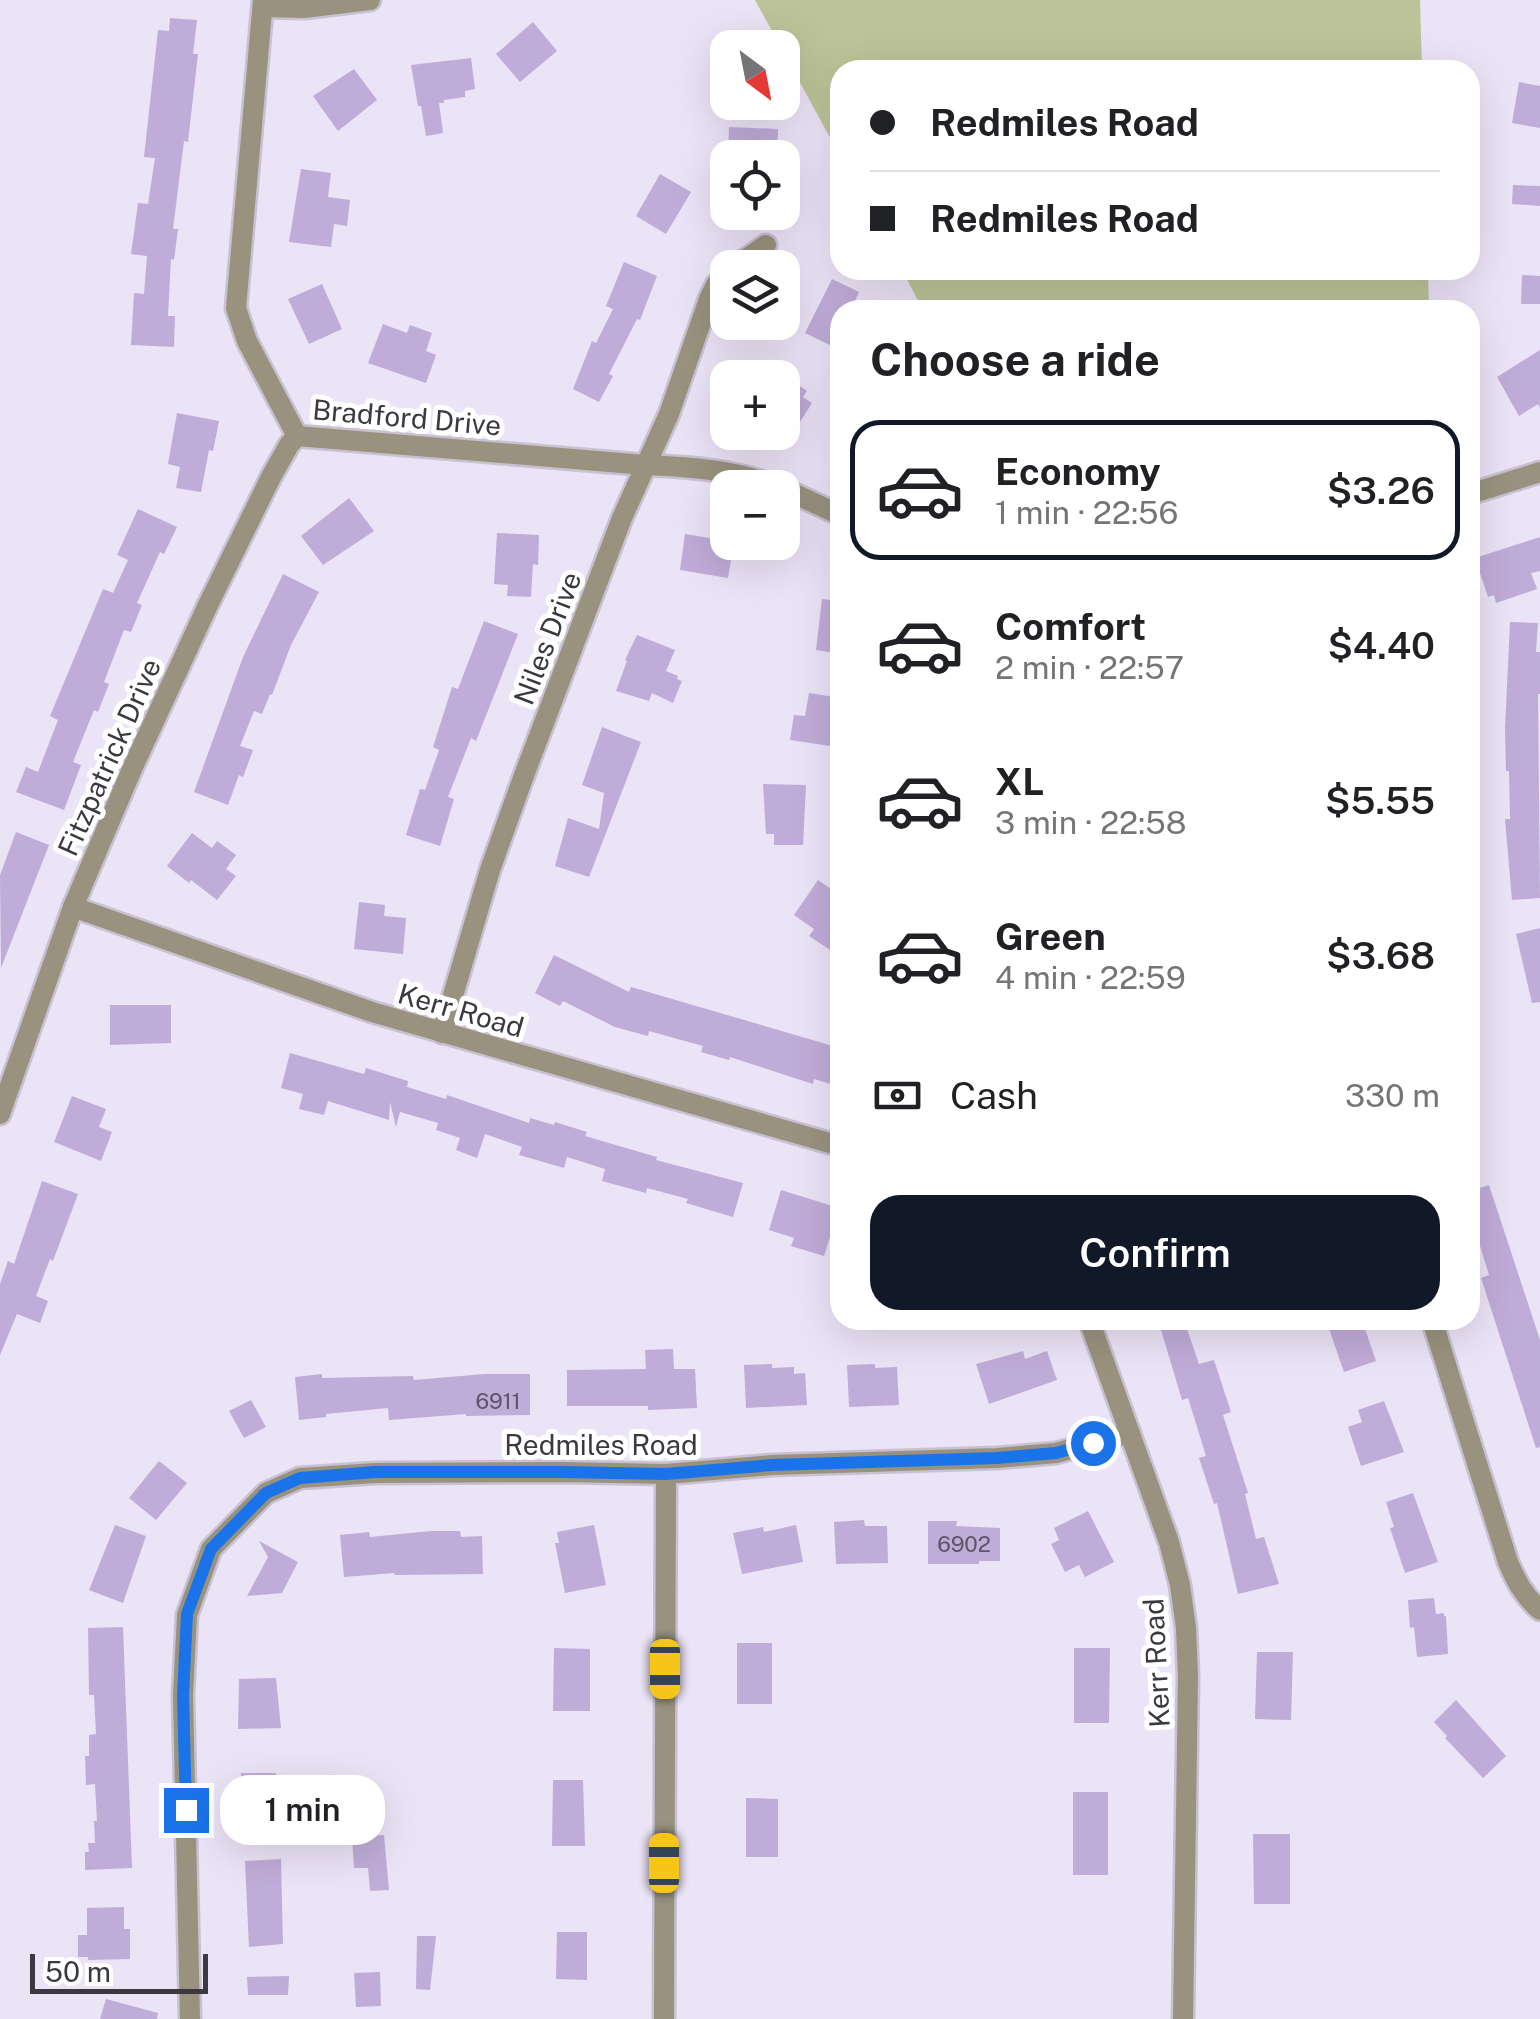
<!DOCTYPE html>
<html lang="en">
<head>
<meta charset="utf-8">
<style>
	:root { --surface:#fff; --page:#f2f2f2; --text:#202124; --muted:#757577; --line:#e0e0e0; --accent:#111827 }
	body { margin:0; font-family:"Public Sans",sans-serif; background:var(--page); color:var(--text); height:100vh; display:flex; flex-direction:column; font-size:38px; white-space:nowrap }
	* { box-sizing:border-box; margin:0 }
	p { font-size:32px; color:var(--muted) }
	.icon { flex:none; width:55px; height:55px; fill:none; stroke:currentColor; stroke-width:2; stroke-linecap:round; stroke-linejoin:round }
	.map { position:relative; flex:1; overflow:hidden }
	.drawer { position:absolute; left:830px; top:300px; width:650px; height:1030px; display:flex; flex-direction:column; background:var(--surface); border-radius:30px; box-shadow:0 10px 40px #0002 }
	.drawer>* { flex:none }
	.top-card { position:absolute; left:830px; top:60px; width:650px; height:220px; border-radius:30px; box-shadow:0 10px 40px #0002; display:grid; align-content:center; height:220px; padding:0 40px; background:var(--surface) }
	.needle { width:65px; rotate:148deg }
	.buttons { position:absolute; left:710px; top:30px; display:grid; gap:20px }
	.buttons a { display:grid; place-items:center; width:90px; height:90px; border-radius:20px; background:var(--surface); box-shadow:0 10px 40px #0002; font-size:50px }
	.scale { position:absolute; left:30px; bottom:25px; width:178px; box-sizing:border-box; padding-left:10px; border:5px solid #3c3840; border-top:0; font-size:28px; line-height:35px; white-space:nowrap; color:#3c3840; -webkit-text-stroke:8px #fff; paint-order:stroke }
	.end { position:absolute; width:45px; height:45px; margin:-22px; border:12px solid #1a73e8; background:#fff; box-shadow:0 0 0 5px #fff }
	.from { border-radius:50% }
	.bubble { position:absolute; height:70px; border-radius:30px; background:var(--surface); box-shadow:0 10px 40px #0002; font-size:32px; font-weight:600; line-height:70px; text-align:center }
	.car { position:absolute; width:30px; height:60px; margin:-30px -15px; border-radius:12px; box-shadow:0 0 8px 2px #0007; background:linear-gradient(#f5c518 24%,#345 0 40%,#f5c518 0 76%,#345 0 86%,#f5c518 0) }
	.top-card b { display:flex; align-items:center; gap:35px; height:95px; font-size:38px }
	.top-card b+b { border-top:2px solid var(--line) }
	.top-card i { width:25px; height:25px; background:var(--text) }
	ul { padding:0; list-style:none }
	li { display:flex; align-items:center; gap:30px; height:140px; margin:0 20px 15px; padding:0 20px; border:5px solid transparent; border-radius:30px }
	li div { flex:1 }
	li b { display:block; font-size:38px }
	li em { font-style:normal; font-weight:600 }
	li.current { border-color:var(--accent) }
	li>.icon { width:90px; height:90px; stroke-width:1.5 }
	h2 { padding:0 40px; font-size:45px; line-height:120px }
	.pay { display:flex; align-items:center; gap:25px; height:110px; padding:0 40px; font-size:38px }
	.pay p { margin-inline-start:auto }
	.cta { display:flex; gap:20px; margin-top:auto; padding:20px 40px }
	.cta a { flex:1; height:115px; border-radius:30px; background:var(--accent); color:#fff; font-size:40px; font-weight:600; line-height:115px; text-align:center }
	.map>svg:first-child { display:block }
</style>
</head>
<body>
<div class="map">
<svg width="1540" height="2019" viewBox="0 0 1540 2019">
	<rect width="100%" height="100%" fill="#ebe3f6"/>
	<g fill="#bdc398">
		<polygon points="755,0 1420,0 1422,70 840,70 840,156"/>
		<polygon points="902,270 1428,270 1429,310 923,310"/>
	</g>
	<g fill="#c0acd8">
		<polygon points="170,18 197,20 193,54 198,54 188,142 184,141 173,229 178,229 174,260 171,259 168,316 175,316 174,347 131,345 134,293 144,294 147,256 131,254 138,203 148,204 155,158 144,157 158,30 169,31"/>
		<polygon points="533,22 557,51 520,82 496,54"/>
		<polygon points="471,58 475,89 465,91 465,97 444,100 444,103 439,103 443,133 426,136 421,106 418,106 411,65"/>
		<polygon points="354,69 377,100 338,131 313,96"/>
		<polygon points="1519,82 1540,86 1540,128 1512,123"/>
		<polygon points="729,127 778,129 777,158 728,158"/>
		<polygon points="301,169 331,173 328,197 350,200 347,226 334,224 331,247 289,242"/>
		<polygon points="660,174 691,192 666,234 636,216"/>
		<polygon points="1513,185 1540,186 1540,206 1512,204"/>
		<polygon points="624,262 657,276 640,320 637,319 609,374 613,376 599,402 573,389 592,341 596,343 613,309 606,306"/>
		<polygon points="1522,275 1540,276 1540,304 1521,304"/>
		<polygon points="832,279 859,292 851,310 840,310 840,350 805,333"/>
		<polygon points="322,284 342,329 309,344 288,299"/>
		<polygon points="383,324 407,333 410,325 432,333 426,351 436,355 426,383 368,363"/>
		<polygon points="1540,350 1540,408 1538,404 1519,416 1497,377"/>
		<polygon points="782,374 807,391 803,397 812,403 796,428 787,422 782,428"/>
		<polygon points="177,413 219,421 213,451 209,450 201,492 176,488 180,467 168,464"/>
		<polygon points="349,498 374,531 323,565 301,536"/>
		<polygon points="138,509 177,527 164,554 160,552 137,603 142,605 131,632 124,630 104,682 109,684 98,712 94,710 73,762 81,765 64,810 16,792 26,767 38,772 58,720 50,716 103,589 113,593 128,560 117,555"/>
		<polygon points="497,533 539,535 538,565 533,564 531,597 507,596 508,585 494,584"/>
		<polygon points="685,534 734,542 728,578 680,570"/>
		<polygon points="1540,537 1540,571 1531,573 1537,589 1496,603 1494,595 1488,597 1475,558"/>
		<polygon points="283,574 319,592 291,645 272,695 270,694 262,714 254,711 240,746 253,750 243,777 239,775 228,805 194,792 243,657"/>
		<polygon points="822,599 840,601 840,654 816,650"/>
		<polygon points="484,621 518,634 476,741 471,738 448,797 454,799 440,846 406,835 420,789 425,790 439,750 433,747 452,687 458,689"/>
		<polygon points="1510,622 1538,623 1536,652 1540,652 1540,694 1538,694 1540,898 1512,900 1505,819 1510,819 1509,771 1506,771 1505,728"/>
		<polygon points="637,635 675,650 666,671 678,676 677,679 682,681 673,703 652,693 649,701 616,691 627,661 625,660"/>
		<polygon points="809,693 840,698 837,747 790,740 794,715 805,716"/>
		<polygon points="602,727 641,742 589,877 555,866 568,818 599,829 604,793 582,785"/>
		<polygon points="763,784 806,785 803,845 774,845 774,834 766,834"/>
		<polygon points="16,832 49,845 1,968 0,875"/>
		<polygon points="192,833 212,848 217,841 236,855 226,869 236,876 217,900 191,880 189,883 167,866"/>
		<polygon points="818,880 840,895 840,936 830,950 809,936 814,929 794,915"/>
		<polygon points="359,902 385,905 384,916 406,918 403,954 354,949"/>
		<polygon points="1540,928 1540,1002 1532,1003 1516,934"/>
		<polygon points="554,955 629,992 631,987 840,1048 840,1087 814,1079 813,1084 730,1057 729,1060 701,1052 703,1046 649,1031 648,1036 615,1027 563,1001 560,1006 535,993"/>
		<polygon points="110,1005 171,1005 171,1043 110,1045"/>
		<polygon points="290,1053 364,1074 366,1068 408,1081 407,1087 446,1099 447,1095 529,1123 530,1118 554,1125 555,1122 587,1132 585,1136 657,1157 656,1160 743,1183 733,1217 686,1203 688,1199 647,1188 646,1193 602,1181 605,1169 567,1157 564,1168 519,1155 522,1147 485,1134 477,1158 456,1150 460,1138 436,1130 438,1123 400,1112 396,1127 390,1102 389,1120 328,1101 324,1115 299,1109 303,1094 281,1088"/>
		<polygon points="72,1096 106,1109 99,1127 112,1132 101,1161 54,1142"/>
		<polygon points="42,1181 78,1194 53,1261 50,1259 36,1296 48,1301 40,1323 17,1314 0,1355 0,1284 8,1261 14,1264"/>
		<polygon points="1489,1185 1540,1340 1540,1447 1536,1448 1481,1278 1489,1275 1476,1233 1470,1235 1470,1191"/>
		<polygon points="781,1190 839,1208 824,1256 791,1246 794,1238 769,1230"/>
		<polygon points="1158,1320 1184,1320 1199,1364 1214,1360 1231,1412 1223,1415 1248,1493 1245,1494 1256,1539 1264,1537 1279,1584 1238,1594 1217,1503 1214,1504 1199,1458 1206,1456 1188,1398 1182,1400"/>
		<polygon points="1326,1320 1362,1320 1376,1361 1344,1372"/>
		<polygon points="673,1349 674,1369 695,1369 697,1408 648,1410 648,1406 567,1406 567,1370 646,1369 645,1350"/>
		<polygon points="1023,1351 1025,1359 1047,1351 1057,1380 989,1404 976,1364"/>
		<polygon points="772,1364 772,1368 794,1367 794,1374 805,1373 807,1405 746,1408 744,1365"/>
		<polygon points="875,1364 875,1368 897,1367 899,1405 849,1407 847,1365"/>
		<polygon points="322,1374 322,1378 413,1376 414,1380 484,1374 530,1374 530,1415 466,1416 466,1414 389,1420 388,1408 326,1414 326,1417 299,1420 295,1377"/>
		<polygon points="251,1400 266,1427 244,1438 229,1411"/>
		<polygon points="1384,1401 1404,1452 1361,1466 1348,1427 1362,1422 1358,1410"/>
		<polygon points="159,1461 187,1483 156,1520 129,1498"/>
		<polygon points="1413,1493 1438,1562 1405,1573 1390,1528 1394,1527 1386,1502"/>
		<polygon points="1088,1511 1114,1562 1085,1577 1079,1565 1065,1572 1051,1544 1059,1540 1054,1528"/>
		<polygon points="864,1520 865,1526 887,1526 888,1563 836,1564 834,1522"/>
		<polygon points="928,1521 957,1521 956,1526 1000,1528 1000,1561 979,1561 979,1564 928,1564"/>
		<polygon points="115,1525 146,1536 123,1603 89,1590"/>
		<polygon points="594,1525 606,1585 565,1593 555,1543 559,1543 557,1532"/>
		<polygon points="796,1525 803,1562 742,1574 733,1533 763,1527 764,1532"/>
		<polygon points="431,1531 460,1531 461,1537 482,1536 483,1574 395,1575 394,1573 344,1577 340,1535 369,1532 370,1537"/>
		<polygon points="259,1541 298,1562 282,1593 247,1596 268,1557"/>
		<polygon points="1434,1598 1436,1614 1444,1613 1444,1616 1446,1616 1448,1654 1417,1657 1414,1627 1410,1628 1408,1600"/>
		<polygon points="123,1627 132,1868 85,1870 85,1852 89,1852 88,1843 95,1843 94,1821 97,1821 95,1784 86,1785 85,1756 89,1756 89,1735 96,1734 94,1695 89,1695 88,1628"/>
		<rect x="737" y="1643" width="35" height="61"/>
		<polygon points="554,1648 590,1649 590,1711 553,1711"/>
		<polygon points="1074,1648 1110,1648 1109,1723 1074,1723"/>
		<polygon points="1257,1652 1293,1652 1291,1720 1255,1719"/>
		<polygon points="276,1678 281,1728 238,1729 239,1679"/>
		<polygon points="1456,1700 1506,1756 1483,1778 1445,1738 1447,1736 1434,1722"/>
		<polygon points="241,1773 276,1773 277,1821 242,1822"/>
		<polygon points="553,1780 583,1780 585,1846 552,1846"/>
		<rect x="1073" y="1792" width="35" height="83"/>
		<polygon points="746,1798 778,1799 778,1857 746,1857"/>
		<polygon points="1253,1834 1290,1834 1290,1904 1254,1904"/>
		<polygon points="384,1835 389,1890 370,1891 368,1868 354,1868 352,1837"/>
		<polygon points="281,1859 283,1944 249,1947 245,1861"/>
		<polygon points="124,1907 124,1929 130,1929 130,1959 88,1960 88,1957 78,1957 78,1935 87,1935 87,1908"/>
		<polygon points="557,1932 587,1932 587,1980 556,1979"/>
		<polygon points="417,1936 436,1936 430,1990 416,1989"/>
		<polygon points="380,1972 381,2006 356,2007 354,1973"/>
		<polygon points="289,1976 288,1995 248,1995 247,1977"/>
		<polygon points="106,1999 158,2013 157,2019 100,2019"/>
	</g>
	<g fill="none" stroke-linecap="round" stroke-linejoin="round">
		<defs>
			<g id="street">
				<polyline points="263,0 236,308 247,341 297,436"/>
				<polyline points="263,7 304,8 370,0"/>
				<polyline points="733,268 766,245"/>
				<path d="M297,436l348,29c47,2 91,5 136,23"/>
				<polyline points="782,488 840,515"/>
				<polyline points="1470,494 1540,472"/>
				<polyline points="73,907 372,1012 840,1146"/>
				<polyline points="442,1033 490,870 523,778 622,518 669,414 709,299 716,285 728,272"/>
				<polyline points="0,1114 73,907 132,769 208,605 271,477 289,445 297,436"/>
				<polyline points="1089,1320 1169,1542 1180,1585 1186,1628 1188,1676 1183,2019"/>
				<path d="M1432,1320l76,242c8,19 16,34 32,48"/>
				<polyline points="190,2019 183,1695 187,1615 211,1549 266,1493 300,1478 375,1473 562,1472 666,1474 772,1465 997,1458 1056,1453 1130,1433"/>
				<polyline points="664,2019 666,1474"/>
			</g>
		</defs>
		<use href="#street" stroke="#c8c1d2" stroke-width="25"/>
		<use href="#street" stroke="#99927e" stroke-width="20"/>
	</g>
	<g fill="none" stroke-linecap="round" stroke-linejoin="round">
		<polyline stroke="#1a73e8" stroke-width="12" points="186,1810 183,1695 187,1614 211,1549 266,1493 300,1478 375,1472 562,1472 666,1474 772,1465 997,1458 1056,1453 1093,1443"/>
	</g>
	<g text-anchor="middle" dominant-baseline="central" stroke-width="10" stroke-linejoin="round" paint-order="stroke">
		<g font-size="22" fill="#5d5566">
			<text x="498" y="1401">6911</text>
			<text x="964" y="1544">6902</text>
		</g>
		<g font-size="28" fill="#3c3840" stroke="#fff">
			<text transform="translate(407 417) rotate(5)">Bradford Drive</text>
			<text transform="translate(547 638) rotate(-69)">Niles Drive</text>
			<text transform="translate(109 757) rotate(-66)">Fitzpatrick Drive</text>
			<text transform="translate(461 1010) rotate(16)">Kerr Road</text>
			<text x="601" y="1444">Redmiles Road</text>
			<text transform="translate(1156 1663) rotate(-93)">Kerr Road</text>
		</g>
	</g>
</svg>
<div class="buttons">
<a><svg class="needle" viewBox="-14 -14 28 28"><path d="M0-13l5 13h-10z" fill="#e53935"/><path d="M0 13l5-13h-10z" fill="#757577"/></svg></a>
<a><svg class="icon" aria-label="locate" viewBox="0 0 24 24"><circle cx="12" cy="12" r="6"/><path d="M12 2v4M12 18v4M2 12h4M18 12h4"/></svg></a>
<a><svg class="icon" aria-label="layers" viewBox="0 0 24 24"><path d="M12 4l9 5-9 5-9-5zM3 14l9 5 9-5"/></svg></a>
<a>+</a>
<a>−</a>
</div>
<div class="scale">50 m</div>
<i class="end from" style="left:1093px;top:1443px"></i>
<i class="end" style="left:186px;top:1810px"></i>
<div class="bubble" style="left:220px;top:1775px;width:165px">1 min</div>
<i class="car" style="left:665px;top:1669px;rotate:180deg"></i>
<i class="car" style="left:664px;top:1863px;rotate:0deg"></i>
<div class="top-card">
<b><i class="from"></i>Redmiles Road</b>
<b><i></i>Redmiles Road</b>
</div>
<section class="drawer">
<h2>Choose a ride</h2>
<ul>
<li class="current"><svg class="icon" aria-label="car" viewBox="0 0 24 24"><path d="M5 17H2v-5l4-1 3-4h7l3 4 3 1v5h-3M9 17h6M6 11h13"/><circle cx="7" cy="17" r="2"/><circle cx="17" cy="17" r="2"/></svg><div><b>Economy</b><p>1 min · 22:56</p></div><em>$3.26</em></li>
<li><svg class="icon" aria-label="car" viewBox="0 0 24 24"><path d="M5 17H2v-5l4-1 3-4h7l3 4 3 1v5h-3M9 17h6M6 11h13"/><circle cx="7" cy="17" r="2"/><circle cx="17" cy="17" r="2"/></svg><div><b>Comfort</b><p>2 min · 22:57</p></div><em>$4.40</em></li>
<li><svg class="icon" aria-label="car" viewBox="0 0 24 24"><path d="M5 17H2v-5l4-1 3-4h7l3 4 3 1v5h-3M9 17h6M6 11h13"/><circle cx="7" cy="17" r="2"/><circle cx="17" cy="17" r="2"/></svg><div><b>XL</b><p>3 min · 22:58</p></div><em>$5.55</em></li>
<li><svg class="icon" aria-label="car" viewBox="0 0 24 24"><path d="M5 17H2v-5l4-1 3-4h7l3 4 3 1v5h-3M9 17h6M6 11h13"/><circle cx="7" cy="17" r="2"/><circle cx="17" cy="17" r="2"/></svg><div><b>Green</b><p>4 min · 22:59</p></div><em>$3.68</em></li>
</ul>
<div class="pay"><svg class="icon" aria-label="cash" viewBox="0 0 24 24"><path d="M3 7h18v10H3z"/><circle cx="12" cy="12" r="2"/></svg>Cash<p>330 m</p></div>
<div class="cta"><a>Confirm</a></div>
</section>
</div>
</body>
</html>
